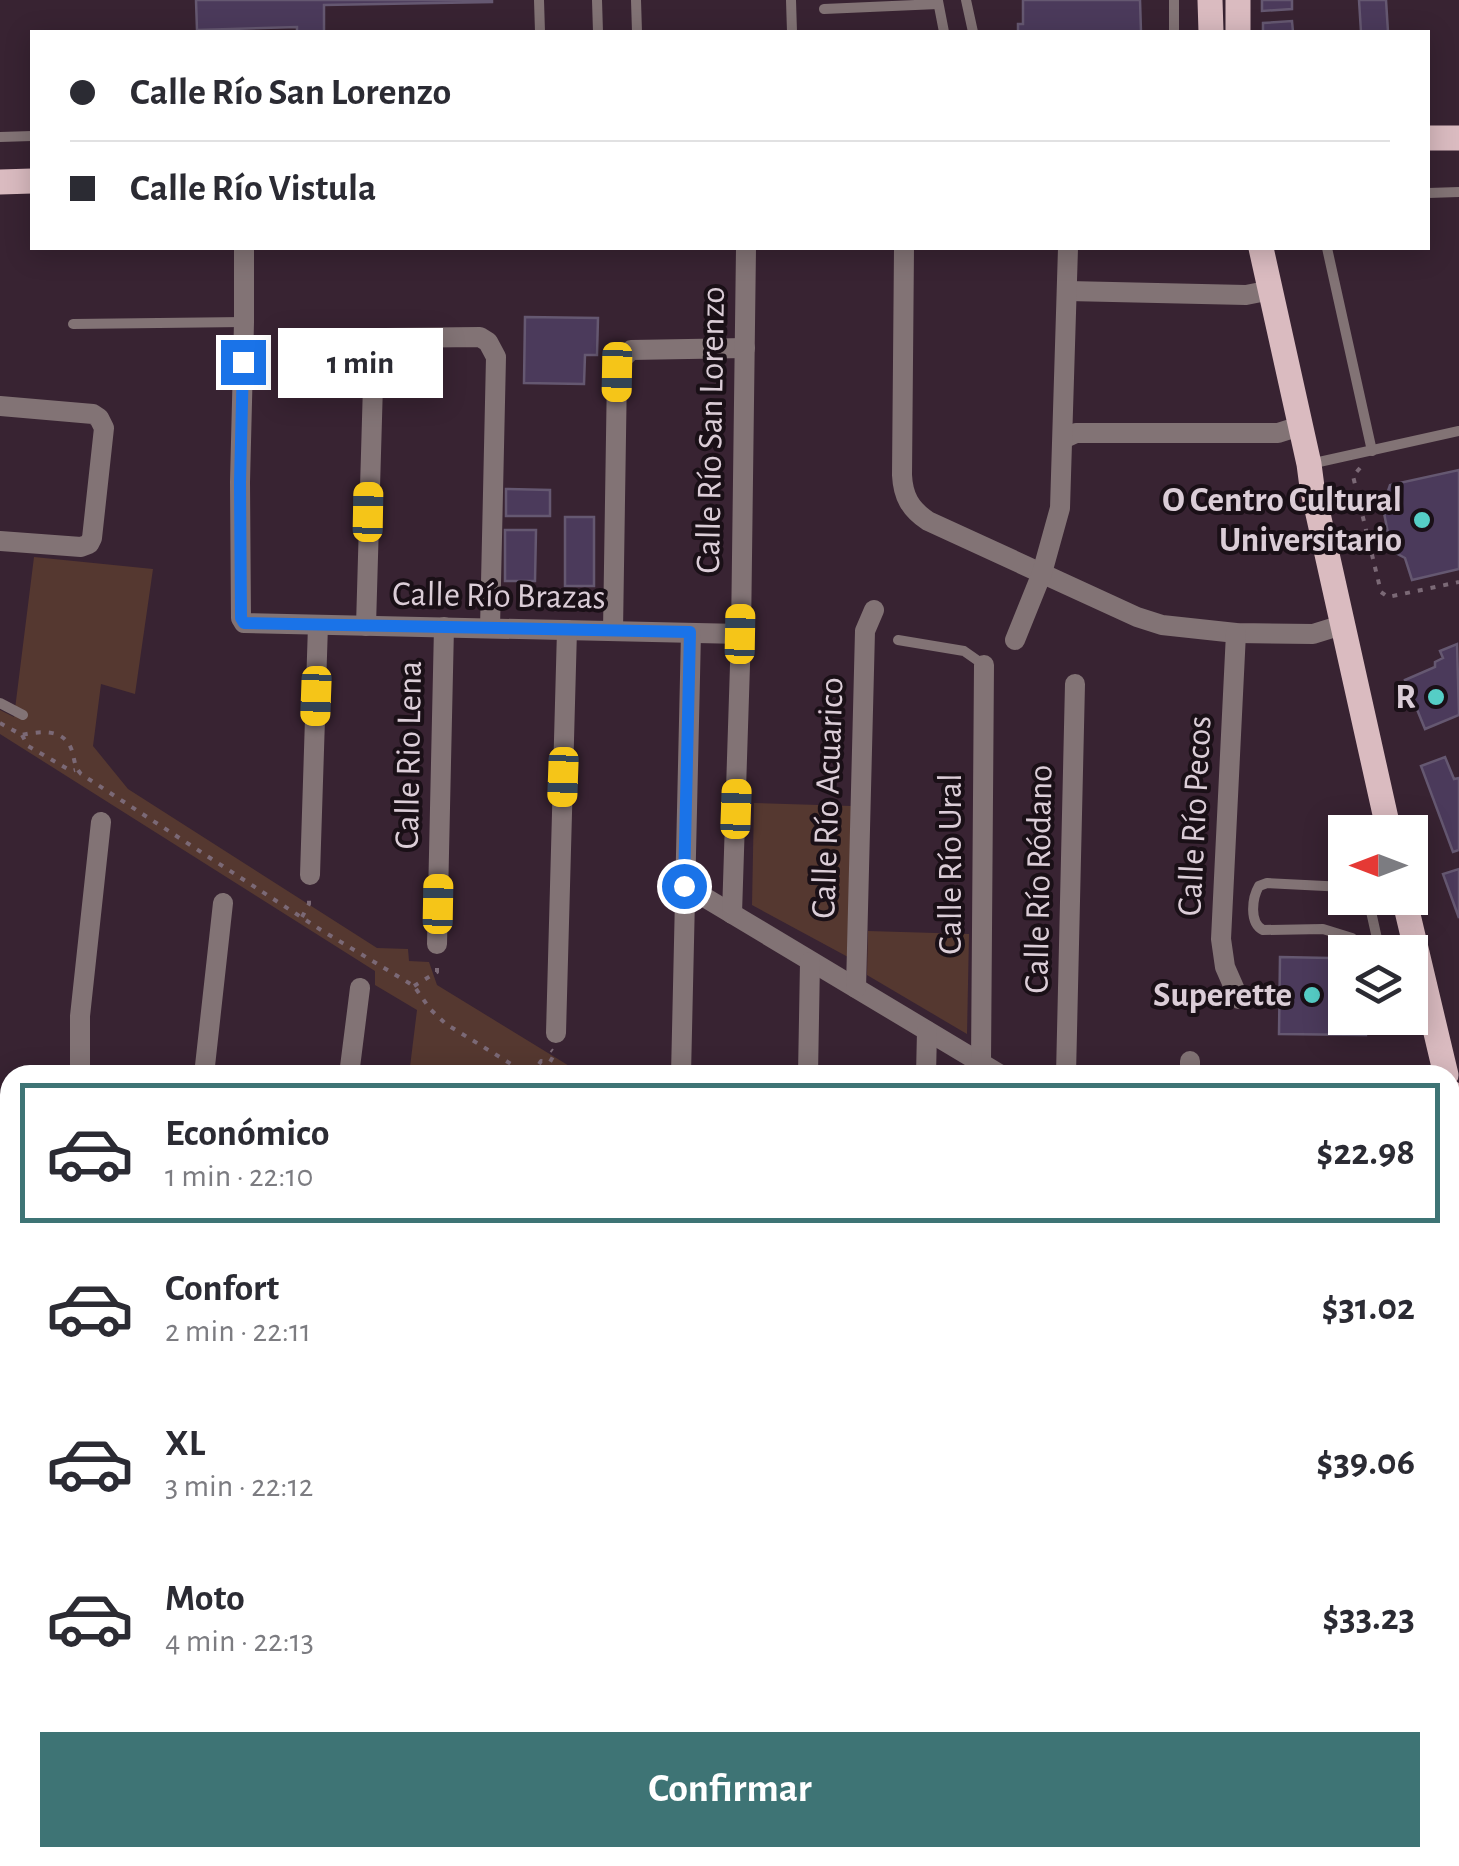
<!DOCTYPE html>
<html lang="es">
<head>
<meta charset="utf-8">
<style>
	:root { --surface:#fff; --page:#f2f2f3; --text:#2b2b33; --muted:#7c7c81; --line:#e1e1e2; --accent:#3e7475 }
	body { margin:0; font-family:"Alegreya Sans",sans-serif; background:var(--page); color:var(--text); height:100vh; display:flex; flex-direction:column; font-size:38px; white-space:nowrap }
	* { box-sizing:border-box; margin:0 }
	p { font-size:32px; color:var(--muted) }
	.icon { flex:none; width:55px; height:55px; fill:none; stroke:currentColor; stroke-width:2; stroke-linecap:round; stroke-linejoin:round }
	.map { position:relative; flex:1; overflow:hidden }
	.sheet { position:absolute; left:0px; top:1065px; width:1460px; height:802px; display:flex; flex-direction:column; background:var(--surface); border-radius:30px 30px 0 0; box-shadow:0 5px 25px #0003 }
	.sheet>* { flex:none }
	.banner { position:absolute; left:30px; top:30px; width:1400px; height:220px; border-radius:0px; box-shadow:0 5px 25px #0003; display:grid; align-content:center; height:220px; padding:0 40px; background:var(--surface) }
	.needle { width:65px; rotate:270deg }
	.controls { position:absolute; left:1328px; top:815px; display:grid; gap:20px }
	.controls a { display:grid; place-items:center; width:100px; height:100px; border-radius:0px; background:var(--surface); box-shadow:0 5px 25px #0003; font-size:50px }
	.end { position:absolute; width:45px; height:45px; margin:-22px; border:12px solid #1a73e8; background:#fff; box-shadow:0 0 0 5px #fff }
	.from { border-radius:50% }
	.bubble { position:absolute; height:70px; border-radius:0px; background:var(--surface); box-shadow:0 5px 25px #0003; font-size:32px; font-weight:700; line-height:70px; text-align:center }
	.car { position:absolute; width:30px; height:60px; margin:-30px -15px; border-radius:12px; box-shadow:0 0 8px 2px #0007; background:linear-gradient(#f5c518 24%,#345 0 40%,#f5c518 0 76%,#345 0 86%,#f5c518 0) }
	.banner b { display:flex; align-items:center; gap:35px; height:95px; font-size:38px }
	.banner b+b { border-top:2px solid var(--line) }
	.banner i { width:25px; height:25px; background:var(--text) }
	ul { padding:18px 0 0; list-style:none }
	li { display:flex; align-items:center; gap:30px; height:140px; margin:0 20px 15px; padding:0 20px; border:5px solid transparent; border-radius:0px }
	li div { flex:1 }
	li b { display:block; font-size:38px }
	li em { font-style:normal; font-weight:700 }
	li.on { border-color:var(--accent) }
	li>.icon { width:90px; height:90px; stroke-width:1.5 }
	.primary-button { display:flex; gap:20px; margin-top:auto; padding:20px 40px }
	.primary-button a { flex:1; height:115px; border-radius:0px; background:var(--accent); color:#fff; font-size:40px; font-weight:700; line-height:115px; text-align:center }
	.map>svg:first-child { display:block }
</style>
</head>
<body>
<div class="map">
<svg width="1459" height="1866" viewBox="0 0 1459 1866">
	<rect width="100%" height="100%" fill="#382332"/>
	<g fill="#553830">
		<polygon points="34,557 153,569 135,694 101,684 93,746 128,789 377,948 408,949 409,961 429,962 437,985 584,1075 409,1075 417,1010 375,985 375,971 0,734 0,710 14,717"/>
		<polygon points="754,803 851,806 848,957 752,905"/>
		<polygon points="868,931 969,934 967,1034 867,975"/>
	</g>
	<g fill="#4b3a5b" stroke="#655871" stroke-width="2.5">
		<polygon points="196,0 492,0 492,2 324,5 324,32 297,32 297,27 197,30"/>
		<polygon points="1023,0 1140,0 1141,32 1018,32 1018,24 1023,24"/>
		<polygon points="1262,0 1292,0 1292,9 1262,11"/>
		<polygon points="1359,0 1386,0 1388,32 1361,32"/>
		<polygon points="1292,21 1293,32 1263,32 1263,23"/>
		<polygon points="525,317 598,318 597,355 585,355 584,384 524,383"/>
		<polygon points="1459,470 1459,569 1412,580 1405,558 1394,552 1390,543 1381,498 1387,494 1390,485"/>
		<polygon points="506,489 550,490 550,516 506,516"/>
		<rect x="565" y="517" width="29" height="69"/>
		<polygon points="505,530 536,530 535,581 505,581"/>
		<polygon points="1457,644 1459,715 1425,729 1405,680 1435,667 1435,662 1443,658 1440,651"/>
		<polygon points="1445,757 1454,779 1459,778 1459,850 1453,852 1421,766"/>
		<polygon points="1459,869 1459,918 1443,874"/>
		<polygon points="1280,957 1330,958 1345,973 1345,1018 1367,1018 1366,1035 1279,1034"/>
		<polygon points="1185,1858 1227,1858 1224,1866 1182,1866"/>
		<polygon points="1342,1858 1383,1858 1380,1866 1339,1866"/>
	</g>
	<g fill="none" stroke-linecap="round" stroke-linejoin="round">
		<g stroke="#7b6976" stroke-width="4" stroke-dasharray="5 8" stroke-linecap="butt">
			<polyline points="1360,468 1353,476 1381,592 1388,597 1459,582"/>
			<path d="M0,723l22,12c18,-4 43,-7 50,16 3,10 2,15 9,23l240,156 93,56 16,23 16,15 83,51"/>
			<polyline points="22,735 28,746 71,771 75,770"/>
			<polyline points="302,917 309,904 309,894"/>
			<polyline points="414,986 437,972 437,964"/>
			<polyline points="532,1075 541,1061 550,1062 555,1053 551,1050"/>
			<polyline points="1450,1780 1459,1763"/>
		</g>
		<g stroke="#827375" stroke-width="10">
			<polyline points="539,0 540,32"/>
			<polyline points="597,0 598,32"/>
			<polyline points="636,0 637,32"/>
			<polyline points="791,0 792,32"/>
			<polyline points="966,0 973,32"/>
			<polyline points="1174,0 1174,32"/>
			<polyline points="938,1 944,32"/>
			<polyline points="824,9 938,4"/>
			<polyline points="0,137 32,136"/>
			<polyline points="1428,193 1459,192"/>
			<polyline points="1327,248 1372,451"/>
			<polyline points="73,324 244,322"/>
			<polyline points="1310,464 1459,431"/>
			<polyline points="898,640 964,651 984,665"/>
			<polyline points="0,703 23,715"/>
			<path d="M1345,887l-78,-4 -8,3c-7,12 -10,37 4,44l60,-1 29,9 20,14"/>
			<polyline points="1368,898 1380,952"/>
			<polyline points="1394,1018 1395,1030"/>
			<polyline points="1450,1622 1459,1638"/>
			<polyline points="1319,1858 1322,1866"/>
			<polyline points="1249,1866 1253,1858"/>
		</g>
		<g stroke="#827375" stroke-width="20">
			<polyline points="244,248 244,322 240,482 241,618 244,623 741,634"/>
			<path d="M904,248l-2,227c1,21 8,34 26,46l209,96 25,8 74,8 77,1 29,-9"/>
			<polyline points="1068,291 1246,295 1271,290"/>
			<polyline points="0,406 93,414 99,418 104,428 92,538 89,544 81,547 0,541"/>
			<polyline points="1063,439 1076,433 1278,433 1300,426"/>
			<polyline points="366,626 374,350 385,338 480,337 488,342 496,357 490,628"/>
			<polyline points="613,631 617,372 620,361 631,350 745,348"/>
			<polyline points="1236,633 1221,939 1225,967 1239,999"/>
			<polyline points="1015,640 1042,573 1060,508 1068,248"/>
			<polyline points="310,875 318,625"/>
			<polyline points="684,885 1001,1075"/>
			<polyline points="732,914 741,634 746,248"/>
			<polyline points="437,944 444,627"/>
			<polyline points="856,988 865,631 874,610"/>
			<polyline points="556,1033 567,630"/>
			<polyline points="1190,1061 1190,1075"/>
			<polyline points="981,1063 984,665"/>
			<polyline points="80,1075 80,1016 101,822"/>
			<polyline points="204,1075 223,903"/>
			<polyline points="349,1075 360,988"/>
			<polyline points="681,1075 691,633"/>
			<polyline points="808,1075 810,962"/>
			<polyline points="926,1075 927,1031"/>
			<polyline points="1066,1075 1075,684"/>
			<polyline points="1450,1191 1459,1191"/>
			<polyline points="0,1336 10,1327"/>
			<polyline points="0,1528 10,1519"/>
			<polyline points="1450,1845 1459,1851"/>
			<polyline points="144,1858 144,1866"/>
			<polyline points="307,1858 307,1866"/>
			<polyline points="517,1858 518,1866"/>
			<polyline points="793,1866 793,1858"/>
			<polyline points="959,1866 962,1858"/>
			<polyline points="1108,1866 1112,1858"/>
		</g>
		<g stroke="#dabbc0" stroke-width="25">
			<polyline points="1210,0 1211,32"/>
			<polyline points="1238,0 1238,32"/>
			<polyline points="1428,138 1459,138"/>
			<polyline points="0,182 32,181"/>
			<polyline points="1261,248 1309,464 1312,487 1389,832"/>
			<polyline points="1404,898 1446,1075"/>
			<polyline points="1450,1092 1459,1130"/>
		</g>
	</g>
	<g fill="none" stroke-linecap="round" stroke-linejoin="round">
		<polyline stroke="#1a73e8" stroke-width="12" points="243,362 240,482 241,618 244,623 690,632 684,886"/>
	</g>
	<g fill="#55cec6" stroke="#1a1017" stroke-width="4">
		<circle cx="1422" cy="520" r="10"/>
		<circle cx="1436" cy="697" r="10"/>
		<circle cx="1312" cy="995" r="10"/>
	</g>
	<g text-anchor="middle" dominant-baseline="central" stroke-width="8" stroke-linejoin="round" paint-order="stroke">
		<g font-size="35" fill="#dbcdd7" stroke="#1a1017">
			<text transform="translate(711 430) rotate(-89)">Calle Río San Lorenzo</text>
			<text transform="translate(499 596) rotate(1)">Calle Río Brazas</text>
			<text transform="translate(409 755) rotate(-89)">Calle Rio Lena</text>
			<text transform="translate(828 798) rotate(-88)">Calle Río Acuarico</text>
			<text transform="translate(1195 816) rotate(-87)">Calle Río Pecos</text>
			<text transform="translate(950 864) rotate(-90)">Calle Río Ural</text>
			<text transform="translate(1039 879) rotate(-89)">Calle Río Ródano</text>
		</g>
		<g font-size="35" font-weight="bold" fill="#dbcdd7" stroke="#1a1017" text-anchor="end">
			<text x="1402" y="500">O Centro Cultural<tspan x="1402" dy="40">Universitario</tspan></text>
			<text x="1416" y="697">R</text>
			<text x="1292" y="995">Superette</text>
		</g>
	</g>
</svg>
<div class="controls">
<a><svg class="needle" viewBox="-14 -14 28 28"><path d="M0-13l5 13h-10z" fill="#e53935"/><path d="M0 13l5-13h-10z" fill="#7c7c81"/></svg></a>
<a><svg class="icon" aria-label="layers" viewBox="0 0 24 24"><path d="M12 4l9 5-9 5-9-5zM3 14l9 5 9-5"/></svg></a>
</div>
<i class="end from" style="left:684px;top:886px"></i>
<i class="end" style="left:243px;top:362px"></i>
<div class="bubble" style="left:278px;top:328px;width:165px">1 min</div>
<i class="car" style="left:617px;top:372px;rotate:181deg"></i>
<i class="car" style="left:368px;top:512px;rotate:1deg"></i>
<i class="car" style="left:740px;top:634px;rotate:1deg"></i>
<i class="car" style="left:316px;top:696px;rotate:182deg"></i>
<i class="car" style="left:563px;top:777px;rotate:182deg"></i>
<i class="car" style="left:736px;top:809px;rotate:2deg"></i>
<i class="car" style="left:438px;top:904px;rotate:1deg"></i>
<div class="banner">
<b><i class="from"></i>Calle Río San Lorenzo</b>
<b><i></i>Calle Río Vistula</b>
</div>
<section class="sheet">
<ul>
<li class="on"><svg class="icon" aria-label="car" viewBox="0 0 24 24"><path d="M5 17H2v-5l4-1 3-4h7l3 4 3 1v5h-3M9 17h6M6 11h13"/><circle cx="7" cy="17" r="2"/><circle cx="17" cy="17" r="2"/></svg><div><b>Económico</b><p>1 min · 22:10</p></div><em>$22.98</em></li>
<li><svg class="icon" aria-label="car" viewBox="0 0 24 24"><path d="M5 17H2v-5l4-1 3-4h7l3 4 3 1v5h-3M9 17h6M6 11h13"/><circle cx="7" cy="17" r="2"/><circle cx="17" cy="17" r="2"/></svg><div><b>Confort</b><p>2 min · 22:11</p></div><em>$31.02</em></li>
<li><svg class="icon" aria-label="car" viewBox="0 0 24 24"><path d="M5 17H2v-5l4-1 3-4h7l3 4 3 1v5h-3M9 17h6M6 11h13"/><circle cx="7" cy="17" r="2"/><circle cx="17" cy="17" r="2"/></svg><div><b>XL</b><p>3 min · 22:12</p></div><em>$39.06</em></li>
<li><svg class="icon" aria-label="car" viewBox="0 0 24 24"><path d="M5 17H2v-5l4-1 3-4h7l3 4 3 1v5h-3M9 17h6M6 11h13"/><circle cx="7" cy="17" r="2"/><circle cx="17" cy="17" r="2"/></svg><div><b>Moto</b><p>4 min · 22:13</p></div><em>$33.23</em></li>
</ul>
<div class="primary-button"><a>Confirmar</a></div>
</section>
</div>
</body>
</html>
